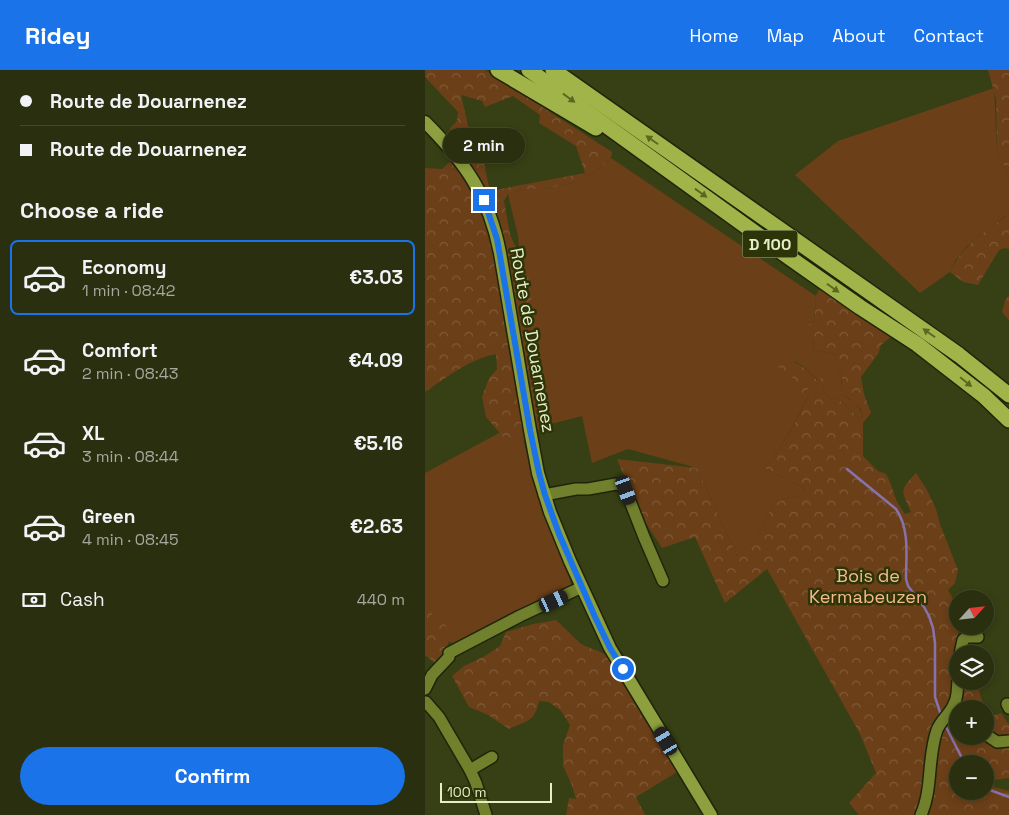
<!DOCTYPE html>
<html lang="en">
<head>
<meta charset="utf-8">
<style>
	:root { --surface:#292f0f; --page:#313718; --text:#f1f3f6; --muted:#a5a99e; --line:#454a2f; --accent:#1a73e8 }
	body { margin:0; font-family:"Space Grotesk",sans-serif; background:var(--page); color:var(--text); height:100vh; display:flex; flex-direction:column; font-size:19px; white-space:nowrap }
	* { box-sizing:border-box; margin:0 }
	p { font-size:16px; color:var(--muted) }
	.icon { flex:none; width:28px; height:28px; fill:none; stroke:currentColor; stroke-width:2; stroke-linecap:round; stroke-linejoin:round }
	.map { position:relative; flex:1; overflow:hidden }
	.drawer { display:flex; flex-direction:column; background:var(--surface); width:425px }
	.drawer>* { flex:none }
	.top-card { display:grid; align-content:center; height:110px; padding:0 20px; background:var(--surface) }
	.needle { width:32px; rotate:63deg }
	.controls { position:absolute; left:524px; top:520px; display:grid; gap:10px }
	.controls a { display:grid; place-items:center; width:45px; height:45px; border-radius:50%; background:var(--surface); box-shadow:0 2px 8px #0003,0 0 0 1px var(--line); font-size:25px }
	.scale { position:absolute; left:15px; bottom:12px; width:112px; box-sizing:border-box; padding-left:5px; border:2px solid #e5efc7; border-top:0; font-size:14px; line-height:18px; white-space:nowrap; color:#e5efc7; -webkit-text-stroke:4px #2d3508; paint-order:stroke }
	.end { position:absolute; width:22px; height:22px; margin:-11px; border:6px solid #1a73e8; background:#fff; box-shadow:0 0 0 2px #fff }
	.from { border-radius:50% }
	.bubble { position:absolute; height:35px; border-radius:18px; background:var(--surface); box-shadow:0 2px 8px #0003,0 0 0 1px var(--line); font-size:16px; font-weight:600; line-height:35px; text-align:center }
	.car { position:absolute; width:15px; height:30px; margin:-15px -8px; border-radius:6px; box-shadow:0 0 4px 1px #0007; background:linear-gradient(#222 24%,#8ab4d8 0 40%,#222 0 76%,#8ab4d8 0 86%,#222 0) }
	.top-card b { display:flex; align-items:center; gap:18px; height:48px; font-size:19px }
	.top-card b+b { border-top:1px solid var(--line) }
	.top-card i { width:12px; height:12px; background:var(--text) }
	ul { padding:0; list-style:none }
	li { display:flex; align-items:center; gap:15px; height:75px; margin:0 10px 8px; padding:0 10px; border:2px solid transparent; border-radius:8px }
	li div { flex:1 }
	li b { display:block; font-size:19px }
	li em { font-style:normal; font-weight:600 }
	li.active { border-color:var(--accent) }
	li>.icon { width:45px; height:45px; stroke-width:1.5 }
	h2 { padding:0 20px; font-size:22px; line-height:60px }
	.pay { display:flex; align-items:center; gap:12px; height:55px; padding:0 20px; font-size:19px }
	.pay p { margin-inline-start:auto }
	.button { display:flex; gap:10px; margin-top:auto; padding:10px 20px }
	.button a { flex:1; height:58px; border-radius:30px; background:var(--accent); color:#fff; font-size:20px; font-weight:600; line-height:58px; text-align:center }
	header { display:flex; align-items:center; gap:30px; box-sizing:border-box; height:70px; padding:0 25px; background:var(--accent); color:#fff }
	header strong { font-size:24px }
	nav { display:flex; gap:28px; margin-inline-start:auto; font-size:18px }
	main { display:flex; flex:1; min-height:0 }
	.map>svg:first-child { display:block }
</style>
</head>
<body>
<header>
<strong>Ridey</strong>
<nav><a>Home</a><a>Map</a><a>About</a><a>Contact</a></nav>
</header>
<main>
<section class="drawer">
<div class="top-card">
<b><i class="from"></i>Route de Douarnenez</b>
<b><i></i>Route de Douarnenez</b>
</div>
<h2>Choose a ride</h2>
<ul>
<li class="active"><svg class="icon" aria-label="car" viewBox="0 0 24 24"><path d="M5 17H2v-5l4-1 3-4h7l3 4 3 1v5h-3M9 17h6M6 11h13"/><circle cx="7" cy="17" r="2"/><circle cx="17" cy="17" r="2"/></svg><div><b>Economy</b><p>1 min · 08:42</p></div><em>€3.03</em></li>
<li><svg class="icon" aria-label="car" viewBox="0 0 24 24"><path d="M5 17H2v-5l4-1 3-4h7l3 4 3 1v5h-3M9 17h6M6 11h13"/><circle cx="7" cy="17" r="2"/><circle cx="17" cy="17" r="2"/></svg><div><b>Comfort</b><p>2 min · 08:43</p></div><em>€4.09</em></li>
<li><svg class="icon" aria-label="car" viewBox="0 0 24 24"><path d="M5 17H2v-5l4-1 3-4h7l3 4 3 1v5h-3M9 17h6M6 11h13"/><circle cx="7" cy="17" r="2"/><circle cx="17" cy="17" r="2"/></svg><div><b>XL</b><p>3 min · 08:44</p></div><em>€5.16</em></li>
<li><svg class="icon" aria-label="car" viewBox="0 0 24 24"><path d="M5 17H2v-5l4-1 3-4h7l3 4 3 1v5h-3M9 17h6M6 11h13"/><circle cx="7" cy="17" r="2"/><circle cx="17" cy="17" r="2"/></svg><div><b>Green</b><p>4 min · 08:45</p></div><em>€2.63</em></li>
</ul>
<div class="pay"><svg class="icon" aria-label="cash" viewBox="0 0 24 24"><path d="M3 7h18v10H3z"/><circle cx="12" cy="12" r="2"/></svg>Cash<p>440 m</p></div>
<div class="button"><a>Confirm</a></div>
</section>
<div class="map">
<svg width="584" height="745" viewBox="0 0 584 745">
	<defs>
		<pattern id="forest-crowns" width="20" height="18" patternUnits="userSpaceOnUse" patternTransform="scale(1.25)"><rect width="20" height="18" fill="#6b3f18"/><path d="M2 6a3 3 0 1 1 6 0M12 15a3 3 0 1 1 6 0" fill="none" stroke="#805b38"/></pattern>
	</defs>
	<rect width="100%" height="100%" fill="#373f14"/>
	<g fill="#6b3f18">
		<polygon points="569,18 572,80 584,108 584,144 561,160 542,176 530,191 525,202 495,223 370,105 413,71"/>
		<path d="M186,88l205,138 -2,26 -5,2 4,12 1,14 23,5v12l5,8 -1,10 2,10c8,4 17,11 20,20l-3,4 -21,-19 -9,-2 -8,-8 3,-8 -5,-4 -2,2 -14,-13 -10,-6c-1,16 -4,21 10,32l6,-6 1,3c-13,27 -26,55 -47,78l42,21 -8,7 -12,2 -12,6 -19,35 -18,17 -40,-88 -69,-19 -36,14 -10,-47 -46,12 -18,-192 -10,-42 15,-5h21l34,-7 21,-13z"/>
		<polygon points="94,352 109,413 127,464 142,494 146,515 29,574 0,561 0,403"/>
	</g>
	<g fill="url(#forest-crowns)" fill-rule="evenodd">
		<path d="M0,0h60l127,82 -1,6 -12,11 -21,13 -34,7h-21l-15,5 -4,7 6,33 20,48 5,49 15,87 -23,24 -14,-6 -8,3 -19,-22 -4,-20 7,-19 8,-9 -1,-15c-26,5 -49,23 -71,38v-224l17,1 10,-9 4,1c6,-10 12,-16 24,-15l10,45 95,-18 -9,-27 -37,-23 1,-8 -27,-19 -28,11 -3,-6 -21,-6 9,39 -19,5 -1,-11 7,-7 1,-9 -33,-35z"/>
		<polygon points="563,0 584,0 584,108 572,80 571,29"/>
		<path d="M584,144v35l-4,-1 -6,2 -21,35 -15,-3 -13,-10c8,-18 21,-30 36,-42 8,-6 16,-10 23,-16z"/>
		<path d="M394,219l74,46 -12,10 -3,9 -17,23 3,17 7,19 -8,10v33l15,15 8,3 4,8 7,20 8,12 6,-2c-10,-22 -12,-21 5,-39l11,17 9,19 4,15 18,46 -3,13 -7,7 7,12 -1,11 3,13 2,1 -2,14 16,4v9h-16v27h19l11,37 14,-5 8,12v53l-15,2v7l15,4v24h-150l-10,-12 27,-30 -16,-39 -93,-165 -42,34 -30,-66 -33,11 -22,-34 -23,-55 80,9 40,88 18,-17 19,-35 12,-6 12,-2 8,-7 -42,-21c21,-23 34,-50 47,-78l-2,-2c-4,4 -9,10 -16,9l-2,-3v-4l4,-4 -2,-8 -11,-2 -4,-11 7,-6c15,4 22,10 32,21l4,-2 2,1 2,3 -3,8 8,8 9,2 21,19 3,-4 -2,-6 -12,-11 -6,-3 -2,-4 1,-16 -5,-8v-12l-23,-5 -1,-14 -5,-2 -1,-7 2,-3 5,-2 2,-26zM532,639h28v27h-28zM532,694h28v27h-28z"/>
		<polygon points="584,225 584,250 577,242 580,231"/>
		<polygon points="0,532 4,538 10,551 18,549 25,565 21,584 10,593 0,585"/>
		<path d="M131,550l25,24 26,11 17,24 53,93 -41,25 9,18h-79l3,-17 7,1 -5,-16 -8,-17v-21l7,-20 -9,-14 -12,-9 -10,-1c-4,21 -13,20 -30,28l-21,-14 -19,-8 -17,-31 12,-10 21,-10 15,-10 6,-14 27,-8z"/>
	</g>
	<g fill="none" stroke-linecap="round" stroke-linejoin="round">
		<g stroke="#8673ad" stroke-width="2.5">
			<path d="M422,399l49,40c14,20 10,47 10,70l2,7 16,21 5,9 4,12 2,15v54l6,18"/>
			<polyline points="520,655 540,694"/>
			<polyline points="560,717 565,720 584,727"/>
		</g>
		<defs>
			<g id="minor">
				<polyline points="119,425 151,419 163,419 191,414 198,416 201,421 219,467 238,511"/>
				<polyline points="24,583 95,546 157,517"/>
				<polyline points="535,584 538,570 542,567 553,567"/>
				<polyline points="0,619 7,605 24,587"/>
				<polyline points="1,632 14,647 45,700 51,713 61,745"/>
				<polyline points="582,634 584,638"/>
				<polyline points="560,664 572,672 584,671"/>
				<polyline points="45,700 67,687"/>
				<path d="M496,745c12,-27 6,-57 16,-85 4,-10 13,-16 17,-26 4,-7 3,-15 4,-23"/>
			</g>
			<path id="major" d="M0,52c40,40 64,74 75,131l30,177 8,43 12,39 20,49 40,87 101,167"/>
			<g id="highway">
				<polyline points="73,0 171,58"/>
				<polyline points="104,0 365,188 435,237 492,274 559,326 584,350"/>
				<polyline points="128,0 507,266 534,285 584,325"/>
			</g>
		</defs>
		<use href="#minor" stroke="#1f250b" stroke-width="14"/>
		<use href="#major" stroke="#1f250b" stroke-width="15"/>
		<use href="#highway" stroke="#1f250b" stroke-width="18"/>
		<use href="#minor" stroke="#70802d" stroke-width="11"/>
		<use href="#major" stroke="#8d9f3e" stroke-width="12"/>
		<use href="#highway" stroke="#a0b44a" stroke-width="15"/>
	</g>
	<defs><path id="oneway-solid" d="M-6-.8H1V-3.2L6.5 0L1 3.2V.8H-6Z" transform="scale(1.25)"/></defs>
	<g fill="#5b6822">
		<use href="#oneway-solid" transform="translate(144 28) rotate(36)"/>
		<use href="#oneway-solid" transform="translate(227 70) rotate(-145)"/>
		<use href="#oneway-solid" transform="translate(276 123) rotate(36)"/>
		<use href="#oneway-solid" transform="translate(408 218) rotate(35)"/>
		<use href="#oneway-solid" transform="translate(504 263) rotate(-145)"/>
		<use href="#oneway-solid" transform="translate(541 312) rotate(39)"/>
	</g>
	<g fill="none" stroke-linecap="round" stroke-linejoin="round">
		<polyline stroke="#1a73e8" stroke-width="6" points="59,130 72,169 105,360 114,403 120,425 134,464 170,547 185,578 198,599"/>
	</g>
	<g text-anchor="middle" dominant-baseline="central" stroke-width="5" stroke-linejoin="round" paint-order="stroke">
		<rect fill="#2d3508" stroke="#aeb78e" stroke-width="1" x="317.5" y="160.5" width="55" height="27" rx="4"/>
		<g font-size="16" font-weight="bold" fill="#e5efc7">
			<text x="345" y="174">D 100</text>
		</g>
		<g font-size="18" fill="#e5efc7" stroke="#2d3508">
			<text transform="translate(108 270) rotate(80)">Route de Douarnenez</text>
		</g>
		<g font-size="18" fill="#f8ba8a" stroke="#2d3508">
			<text x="443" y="505">Bois de<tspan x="443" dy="21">Kermabeuzen</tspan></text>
		</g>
	</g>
</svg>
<div class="controls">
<a><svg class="needle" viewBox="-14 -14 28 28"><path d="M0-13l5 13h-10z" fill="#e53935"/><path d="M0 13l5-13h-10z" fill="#a5a99e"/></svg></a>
<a><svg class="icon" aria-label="layers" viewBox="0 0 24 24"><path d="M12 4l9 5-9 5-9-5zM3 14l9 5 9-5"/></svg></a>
<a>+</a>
<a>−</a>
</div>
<div class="scale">100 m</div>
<i class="end from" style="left:198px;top:599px"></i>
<i class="end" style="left:59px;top:130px"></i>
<div class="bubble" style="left:18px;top:58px;width:82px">2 min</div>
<i class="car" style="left:201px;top:420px;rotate:160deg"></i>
<i class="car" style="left:129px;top:531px;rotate:65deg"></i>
<i class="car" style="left:241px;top:671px;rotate:329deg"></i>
</div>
</main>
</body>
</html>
